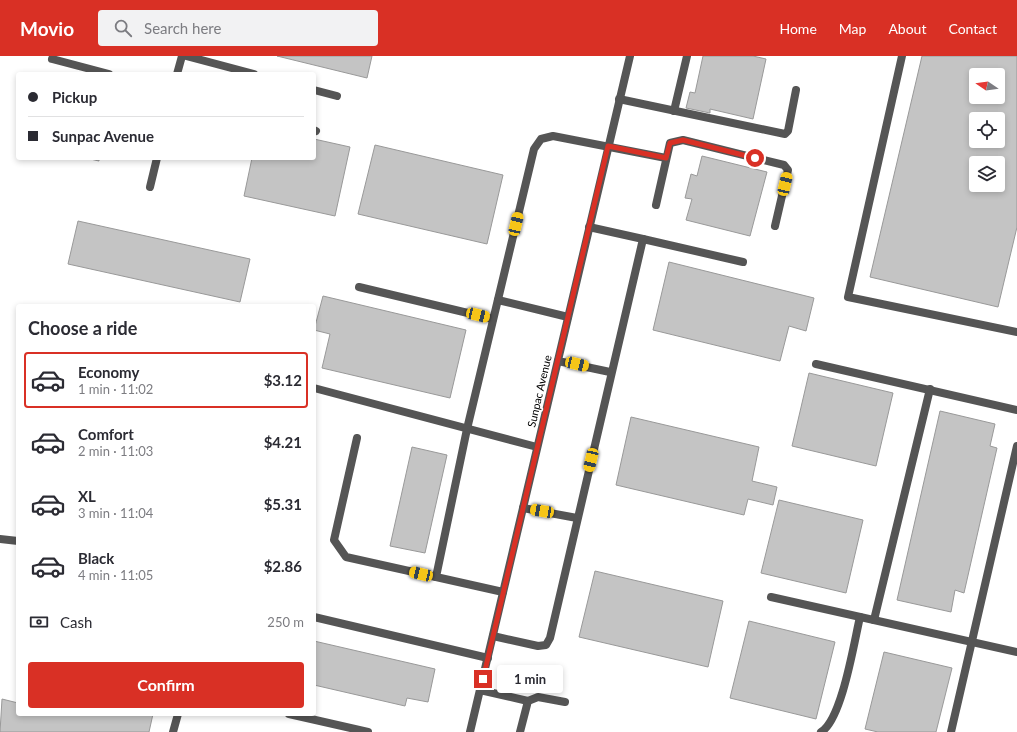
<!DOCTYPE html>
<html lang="en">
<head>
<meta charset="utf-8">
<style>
	:root { --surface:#fff; --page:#f2f2f3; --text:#2b2b33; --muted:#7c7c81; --line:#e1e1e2; --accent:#d93025 }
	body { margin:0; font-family:Lato,sans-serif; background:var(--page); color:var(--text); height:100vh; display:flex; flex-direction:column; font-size:15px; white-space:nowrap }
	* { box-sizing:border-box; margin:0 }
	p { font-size:13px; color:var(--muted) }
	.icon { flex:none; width:22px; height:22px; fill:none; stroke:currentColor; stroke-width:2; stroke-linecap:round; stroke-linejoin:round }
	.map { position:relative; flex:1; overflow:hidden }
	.details { position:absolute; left:16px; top:248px; width:300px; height:412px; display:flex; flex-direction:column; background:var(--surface); border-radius:4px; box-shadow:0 2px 6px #0003 }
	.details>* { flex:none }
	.hud { position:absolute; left:16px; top:16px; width:300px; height:88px; border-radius:4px; box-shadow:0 2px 6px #0003; display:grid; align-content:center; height:88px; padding:0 12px; background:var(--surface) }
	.needle { width:26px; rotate:283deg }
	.tools { position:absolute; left:969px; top:12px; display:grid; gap:8px }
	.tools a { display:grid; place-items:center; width:36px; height:36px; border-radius:4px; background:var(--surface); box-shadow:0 2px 6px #0003; font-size:20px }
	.end { position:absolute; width:18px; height:18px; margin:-9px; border:5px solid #d93025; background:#fff; box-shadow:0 0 0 2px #fff }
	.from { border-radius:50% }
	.bubble { position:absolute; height:28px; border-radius:4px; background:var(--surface); box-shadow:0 2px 6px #0003; font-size:13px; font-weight:700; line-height:28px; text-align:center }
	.car { position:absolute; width:12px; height:24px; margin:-12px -6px; border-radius:5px; box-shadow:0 0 3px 1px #0007; background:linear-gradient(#f5c518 24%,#345 0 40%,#f5c518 0 76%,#345 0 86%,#f5c518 0) }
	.hud b { display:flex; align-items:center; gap:14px; height:38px; font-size:15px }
	.hud b+b { border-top:1px solid var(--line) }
	.hud i { width:10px; height:10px; background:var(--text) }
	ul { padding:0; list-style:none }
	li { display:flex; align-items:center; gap:12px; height:56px; margin:0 8px 6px; padding:0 4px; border:2px solid transparent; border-radius:4px }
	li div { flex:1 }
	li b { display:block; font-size:15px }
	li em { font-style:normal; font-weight:700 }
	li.selected { border-color:var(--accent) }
	li>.icon { width:36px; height:36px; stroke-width:1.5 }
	h2 { padding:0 12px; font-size:18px; line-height:48px }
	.pay { display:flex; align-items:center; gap:10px; height:44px; padding:0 12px; font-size:15px }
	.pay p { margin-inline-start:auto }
	.action { display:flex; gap:8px; margin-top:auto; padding:8px 12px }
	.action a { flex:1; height:46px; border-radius:4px; background:var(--accent); color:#fff; font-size:16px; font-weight:700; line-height:46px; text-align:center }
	header { display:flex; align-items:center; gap:24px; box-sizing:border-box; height:56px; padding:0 20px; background:var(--accent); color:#fff }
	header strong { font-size:19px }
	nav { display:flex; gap:22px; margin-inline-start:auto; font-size:14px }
	.search { width:280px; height:36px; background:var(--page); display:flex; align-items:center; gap:10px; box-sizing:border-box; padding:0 14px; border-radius:4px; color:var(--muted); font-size:15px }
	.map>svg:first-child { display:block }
</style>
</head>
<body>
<header>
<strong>Movio</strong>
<div class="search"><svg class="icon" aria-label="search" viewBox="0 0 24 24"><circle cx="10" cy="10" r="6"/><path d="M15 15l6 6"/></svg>Search here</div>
<nav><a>Home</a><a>Map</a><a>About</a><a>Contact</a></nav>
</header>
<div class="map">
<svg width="1017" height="676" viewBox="0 0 1017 676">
	<rect width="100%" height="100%" fill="#fff"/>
	<g fill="#c4c4c4" stroke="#999" fill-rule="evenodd">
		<polygon points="277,0 372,0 367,22"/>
		<polygon points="703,0 753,0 766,3 753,63 710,53 710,57 686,52 690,36 695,37"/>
		<path d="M922,0h95v171l-19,80 -128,-30zM976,19h22v22h-22zM976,63h22v22h-22zM976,107h22v22h-22z"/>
		<polygon points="314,83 350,91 335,160 244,140 252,102 314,102"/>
		<polygon points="375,89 503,119 487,188 358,158"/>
		<polygon points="702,100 767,116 750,180 686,164 692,143 685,142 691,118 697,120"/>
		<polygon points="86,102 99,102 99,105"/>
		<polygon points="78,165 250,203 240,246 68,208"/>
		<polygon points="669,206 814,242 806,275 789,270 780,305 653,274"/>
		<polygon points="323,240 466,274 450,342 322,312 330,278 314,274"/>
		<polygon points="809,317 893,337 876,410 792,390"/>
		<polygon points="940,355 995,368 990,390 997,392 964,537 955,534 951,556 897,544"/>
		<polygon points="631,361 759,391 752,425 777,431 773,449 748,443 744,459 616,429"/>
		<polygon points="412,391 447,399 425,497 390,490"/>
		<polygon points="779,444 863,464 846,537 761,517"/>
		<polygon points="595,515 723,545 708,611 579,581"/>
		<polygon points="749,565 835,586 816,663 730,642"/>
		<polygon points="314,585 435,613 428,646 407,642 405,650 314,629"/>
		<polygon points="884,596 952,612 936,676 878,676 865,673"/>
		<polygon points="2,643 18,647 18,658 153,658 149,676 0,676"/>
	</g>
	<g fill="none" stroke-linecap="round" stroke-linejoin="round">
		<g stroke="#555" stroke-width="8">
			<polyline points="186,0 254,18"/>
			<polyline points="902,0 848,241 1017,276"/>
			<polyline points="52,3 109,18"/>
			<polyline points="177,18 182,0"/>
			<polyline points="314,34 337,40"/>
			<polyline points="619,43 785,78 788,75 796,34"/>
			<polyline points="674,55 687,0"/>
			<polyline points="314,74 316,75"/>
			<polyline points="150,131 157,102"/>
			<polyline points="656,149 670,87 683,84 784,109 788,114 775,170"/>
			<polyline points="643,183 743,206"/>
			<polyline points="359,231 493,263"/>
			<polyline points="498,244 568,261"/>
			<polyline points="558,305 610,316"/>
			<polyline points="816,308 1017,354"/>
			<polyline points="314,332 537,391"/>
			<polyline points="357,382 334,484 346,501 436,521"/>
			<polyline points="523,452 577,462"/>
			<polyline points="0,483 18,485"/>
			<polyline points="503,536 436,521 467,373 534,93 541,83 553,80 666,102"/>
			<polyline points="771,541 1017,596"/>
			<polyline points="314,561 488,602"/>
			<polyline points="874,564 930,333"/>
			<polyline points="493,580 538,590 546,589 550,582 643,183 589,171"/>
			<polyline points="480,634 528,645"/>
			<polyline points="289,658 368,676"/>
			<polyline points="173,676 178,658"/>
			<polyline points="520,676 528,645 538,641 565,646"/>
			<path d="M821,676c21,-12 33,-90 39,-115"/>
			<polyline points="951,676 1017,390"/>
		</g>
		<polyline stroke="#555" stroke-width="8" points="470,676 630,0"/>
	</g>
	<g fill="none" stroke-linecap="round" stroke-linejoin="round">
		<polyline stroke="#d93025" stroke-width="5" points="483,623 608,90 666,102 670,87 683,84 755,102"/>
	</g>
	<g text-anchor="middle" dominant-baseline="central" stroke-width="3.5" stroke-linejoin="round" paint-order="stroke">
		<g font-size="11" fill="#000" stroke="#fff">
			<text transform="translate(539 335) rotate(-77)">Sunpac Avenue</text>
		</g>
	</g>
</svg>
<div class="tools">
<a><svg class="needle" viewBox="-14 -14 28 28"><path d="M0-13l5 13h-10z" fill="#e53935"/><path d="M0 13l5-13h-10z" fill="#7c7c81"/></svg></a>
<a><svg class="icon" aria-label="locate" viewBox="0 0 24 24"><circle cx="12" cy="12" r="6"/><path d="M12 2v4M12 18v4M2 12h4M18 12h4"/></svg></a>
<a><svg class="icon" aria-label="layers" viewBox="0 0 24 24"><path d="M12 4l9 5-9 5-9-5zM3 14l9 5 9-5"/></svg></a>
</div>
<i class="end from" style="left:755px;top:102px"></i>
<i class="end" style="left:483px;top:623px"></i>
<div class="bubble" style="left:497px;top:609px;width:66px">1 min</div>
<i class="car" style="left:785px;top:128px;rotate:13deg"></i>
<i class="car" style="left:516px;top:168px;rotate:13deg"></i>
<i class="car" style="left:478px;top:259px;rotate:103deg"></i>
<i class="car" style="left:577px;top:308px;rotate:103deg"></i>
<i class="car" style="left:591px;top:404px;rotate:193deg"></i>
<i class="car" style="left:542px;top:455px;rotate:280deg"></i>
<i class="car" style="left:421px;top:518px;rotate:283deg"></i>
<div class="hud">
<b><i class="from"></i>Pickup</b>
<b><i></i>Sunpac Avenue</b>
</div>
<section class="details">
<h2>Choose a ride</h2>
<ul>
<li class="selected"><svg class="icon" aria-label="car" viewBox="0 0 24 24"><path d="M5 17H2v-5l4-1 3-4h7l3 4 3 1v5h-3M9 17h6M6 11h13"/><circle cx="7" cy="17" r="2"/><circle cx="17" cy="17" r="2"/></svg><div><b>Economy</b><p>1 min · 11:02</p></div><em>$3.12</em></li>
<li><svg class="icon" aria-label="car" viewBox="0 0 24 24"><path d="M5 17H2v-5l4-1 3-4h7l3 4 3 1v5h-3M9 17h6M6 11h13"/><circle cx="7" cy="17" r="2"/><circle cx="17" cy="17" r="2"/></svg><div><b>Comfort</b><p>2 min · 11:03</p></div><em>$4.21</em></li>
<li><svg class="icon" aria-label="car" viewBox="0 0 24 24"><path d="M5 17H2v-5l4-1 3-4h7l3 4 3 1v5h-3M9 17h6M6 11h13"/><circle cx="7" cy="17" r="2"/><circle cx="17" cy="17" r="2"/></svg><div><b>XL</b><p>3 min · 11:04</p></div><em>$5.31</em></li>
<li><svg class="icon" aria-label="car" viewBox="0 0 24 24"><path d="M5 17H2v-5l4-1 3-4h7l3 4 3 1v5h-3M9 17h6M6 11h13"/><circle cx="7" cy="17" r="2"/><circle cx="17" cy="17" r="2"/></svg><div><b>Black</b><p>4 min · 11:05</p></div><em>$2.86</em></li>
</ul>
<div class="pay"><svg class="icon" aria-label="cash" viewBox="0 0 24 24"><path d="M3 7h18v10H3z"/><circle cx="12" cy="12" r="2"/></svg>Cash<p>250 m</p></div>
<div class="action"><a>Confirm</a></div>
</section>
</div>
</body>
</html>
